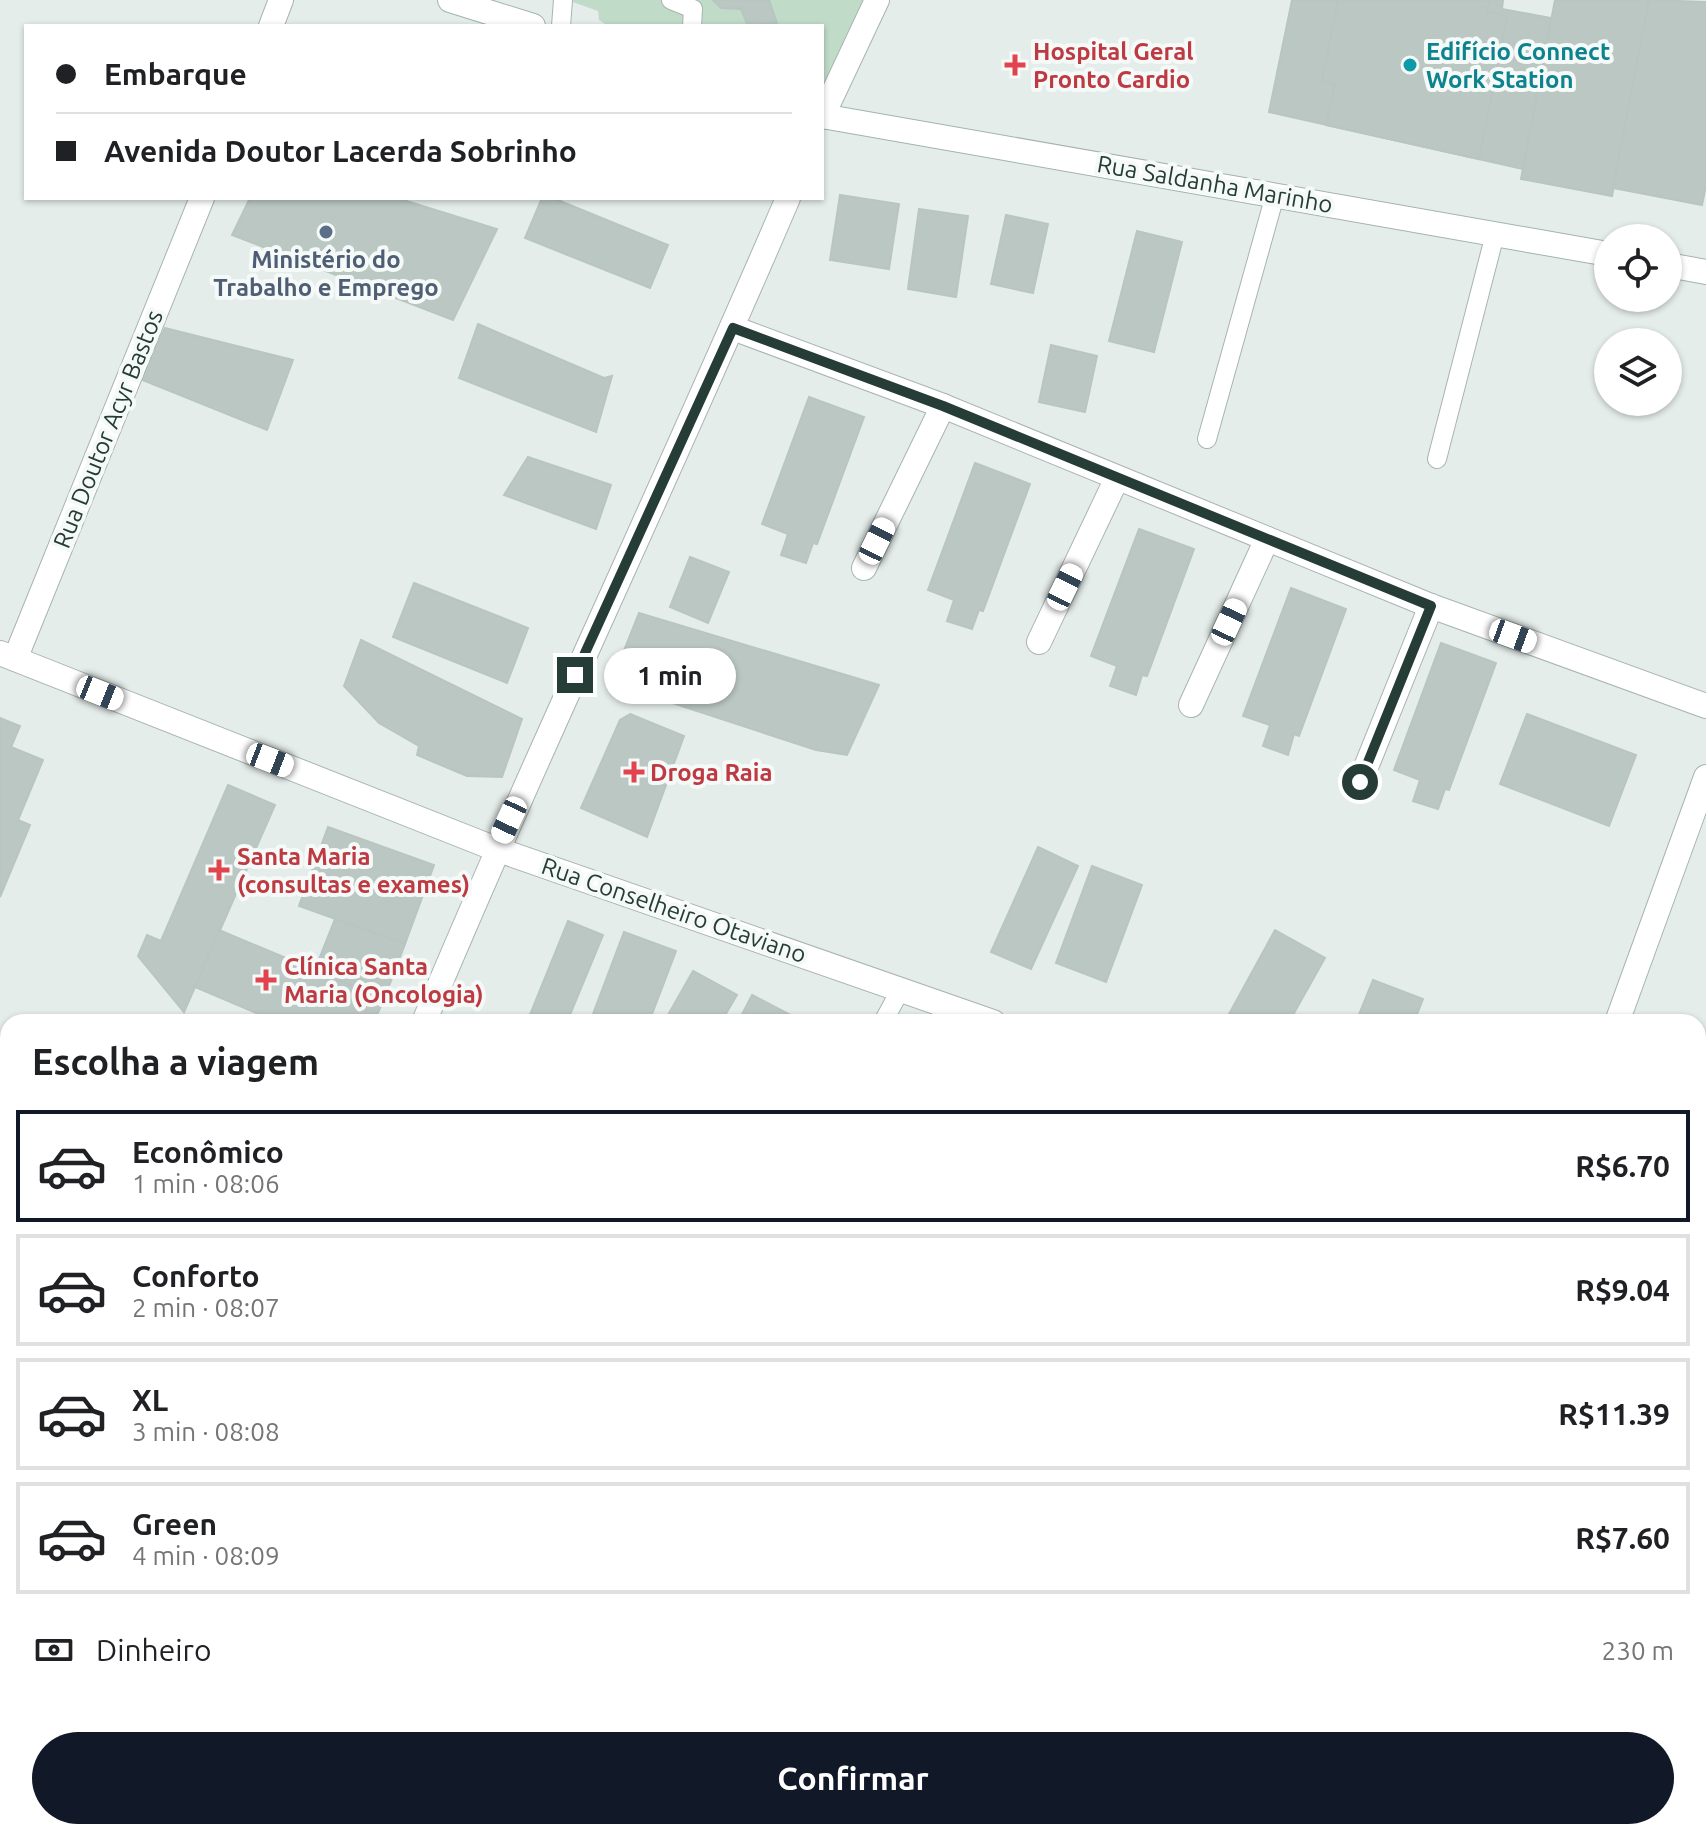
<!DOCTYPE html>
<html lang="pt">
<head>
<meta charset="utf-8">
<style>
	:root { --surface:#fff; --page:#f2f2f2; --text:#202124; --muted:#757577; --line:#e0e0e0; --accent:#111827 }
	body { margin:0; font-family:Ubuntu,sans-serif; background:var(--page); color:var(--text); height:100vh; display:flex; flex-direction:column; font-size:30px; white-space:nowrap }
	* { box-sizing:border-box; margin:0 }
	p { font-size:26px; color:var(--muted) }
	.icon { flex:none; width:44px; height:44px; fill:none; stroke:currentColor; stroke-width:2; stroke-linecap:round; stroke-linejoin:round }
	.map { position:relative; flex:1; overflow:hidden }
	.side { position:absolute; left:0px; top:1014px; width:1706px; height:826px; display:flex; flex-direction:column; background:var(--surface); border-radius:24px 24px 0 0; box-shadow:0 2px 6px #0004 }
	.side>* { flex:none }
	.top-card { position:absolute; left:24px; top:24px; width:800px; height:176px; border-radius:0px; box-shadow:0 2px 6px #0004; display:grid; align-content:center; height:176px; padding:0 32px; background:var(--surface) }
	.tools { position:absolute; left:1594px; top:224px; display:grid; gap:16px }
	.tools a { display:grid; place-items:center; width:88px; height:88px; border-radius:50%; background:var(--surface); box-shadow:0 2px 6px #0004; font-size:40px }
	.end { position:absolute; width:36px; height:36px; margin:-18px; border:10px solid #263c37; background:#fff; box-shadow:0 0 0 4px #fff }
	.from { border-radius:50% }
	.bubble { position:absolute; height:56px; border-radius:28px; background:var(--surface); box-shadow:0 2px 6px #0004; font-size:26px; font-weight:600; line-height:56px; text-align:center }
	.car { position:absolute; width:24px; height:48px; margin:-24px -12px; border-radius:10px; box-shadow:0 0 6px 2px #0007; background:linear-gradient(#fff 24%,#345 0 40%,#fff 0 76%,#345 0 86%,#fff 0) }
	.top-card b { display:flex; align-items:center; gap:28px; height:76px; font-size:30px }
	.top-card b+b { border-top:2px solid var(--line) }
	.top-card i { width:20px; height:20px; background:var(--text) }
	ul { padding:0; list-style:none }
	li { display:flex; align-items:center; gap:24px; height:112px; margin:0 16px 12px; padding:0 16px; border:4px solid var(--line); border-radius:0px }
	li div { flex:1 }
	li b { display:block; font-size:30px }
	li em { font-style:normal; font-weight:600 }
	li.on { border-color:var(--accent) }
	li>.icon { width:72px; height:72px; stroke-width:1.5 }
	h2 { padding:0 32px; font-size:36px; line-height:96px }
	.pay { display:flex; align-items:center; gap:20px; height:88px; padding:0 32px; font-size:30px }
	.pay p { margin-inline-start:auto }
	.primary-button { display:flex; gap:16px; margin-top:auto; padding:16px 32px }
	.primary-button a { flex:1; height:92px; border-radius:48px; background:var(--accent); color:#fff; font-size:32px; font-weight:600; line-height:92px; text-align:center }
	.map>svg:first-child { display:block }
</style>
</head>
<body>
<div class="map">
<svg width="1706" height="1839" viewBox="0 0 1706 1839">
	<rect width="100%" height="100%" fill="#e5edea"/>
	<polygon fill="#c1dbc9" points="567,0 865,0 826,88 822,87 822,26 608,26 599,20 598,11"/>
	<g fill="#bbc7c3" stroke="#b8c5c1" stroke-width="2">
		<polygon points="713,0 769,0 777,23 748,26 741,9 721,8"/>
		<polygon points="1292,0 1503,0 1502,9 1551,18 1523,169 1269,112"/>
		<polygon points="1338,0 1489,0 1487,12 1507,16 1479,159 1326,125 1335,84 1322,81"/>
		<polygon points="1555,0 1649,0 1612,196 1521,179"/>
		<polygon points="1649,0 1706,2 1706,185 1702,205 1613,188"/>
		<polygon points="840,195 899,204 889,269 830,260"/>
		<polygon points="250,198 397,198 497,229 453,320 232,235"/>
		<polygon points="542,198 553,198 668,245 650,288 525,238"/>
		<polygon points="919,209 968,216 956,297 908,289"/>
		<polygon points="1006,215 1048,224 1033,293 991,284"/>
		<polygon points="1137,231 1182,242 1154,352 1109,341"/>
		<polygon points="478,324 604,378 612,376 596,432 459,378"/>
		<polygon points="165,328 293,360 267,430 140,379"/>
		<polygon points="1051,345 1097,356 1085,412 1039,402"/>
		<polygon points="809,397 864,417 817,544 813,543 806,563 781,555 788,534 762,524"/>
		<polygon points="528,457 611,485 596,529 504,495"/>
		<polygon points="975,463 1030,484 983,611 979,610 972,629 947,621 954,600 928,590"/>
		<polygon points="1139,529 1194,549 1147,676 1142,675 1136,695 1110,686 1117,666 1091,656"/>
		<polygon points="690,557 729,572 708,623 670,607"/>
		<polygon points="414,583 528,628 507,683 393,637"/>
		<polygon points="1291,588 1346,609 1299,736 1294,734 1288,755 1263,746 1270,725 1243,716"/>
		<polygon points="639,613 879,685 847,755 816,750 611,683"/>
		<polygon points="361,640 522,719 502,777 467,776 417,755 419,746 379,723 344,686"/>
		<polygon points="1441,643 1496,663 1449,790 1445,789 1438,809 1413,801 1420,780 1394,770"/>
		<polygon points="630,714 684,736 647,837 581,808 620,720"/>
		<polygon points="1527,714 1636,755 1609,826 1500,784"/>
		<polygon points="0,718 20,726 11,747 43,760 18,820 30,825 0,897"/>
		<polygon points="228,785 275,805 184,1012 138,956 147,935 161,941"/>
		<polygon points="328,827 434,865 405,944 299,906"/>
		<polygon points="1038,847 1078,866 1031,969 991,952"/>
		<polygon points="1092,866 1142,885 1106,982 1056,963"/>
		<polygon points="335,919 405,944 384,999 314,972"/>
		<polygon points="568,921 603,935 567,1022 527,1022"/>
		<polygon points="219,930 384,999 374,1022 277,1022 195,987"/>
		<polygon points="1275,930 1325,958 1289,1022 1243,1022 1229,1014"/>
		<polygon points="624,932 676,951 649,1022 590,1022"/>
		<polygon points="693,971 737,995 721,1022 664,1022"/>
		<polygon points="1373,980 1423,999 1414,1022 1356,1022"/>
		<polygon points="752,995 804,1022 738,1022"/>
		<polygon points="1706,1433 1706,1462 1698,1460 1698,1445"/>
		<polygon points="0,1522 8,1525 8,1604 0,1601"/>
		<polygon points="0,1628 8,1632 8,1711 0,1707"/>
		<polygon points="1706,1657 1706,1760 1698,1757 1698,1677"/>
		<polygon points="0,1752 8,1756 8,1785 1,1799"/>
		<polygon points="0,1803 8,1806 8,1832 27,1832 24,1839 0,1839"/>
		<polygon points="164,1832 205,1832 200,1839 172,1839"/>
		<polygon points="205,1832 349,1832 343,1839 200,1839"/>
		<polygon points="540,1832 668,1832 664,1839 536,1839"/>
		<polygon points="717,1832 766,1832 764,1839 715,1839"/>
		<polygon points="856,1832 905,1832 902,1839 853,1839"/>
		<polygon points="1039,1832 1048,1832 1058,1839 1036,1839"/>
		<polygon points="1365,1832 1515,1832 1513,1839 1373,1839"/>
	</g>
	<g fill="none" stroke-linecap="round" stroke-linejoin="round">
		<defs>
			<g id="lane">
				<polyline points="671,0 693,9 692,26"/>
				<polyline points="561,26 563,0"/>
				<polyline points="1207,439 1275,195"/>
				<polyline points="1437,459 1495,234"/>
				<polyline points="883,1022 901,989"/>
				<polyline points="1698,1107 1706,1080"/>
			</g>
			<g id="street">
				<polyline points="271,26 281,0"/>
				<polyline points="822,117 877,0"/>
				<polyline points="733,328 943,406 1431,606 1706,706"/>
				<polyline points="864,568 943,406"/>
				<polyline points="1039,642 1117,478"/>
				<polyline points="0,653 496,849 993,1022"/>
				<polyline points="15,659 202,198"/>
				<polyline points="1191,705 1267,539"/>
				<polyline points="1360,782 1431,606"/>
				<path d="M424,1022c116,-277 246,-548 364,-824"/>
				<polyline points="1617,1022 1706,777"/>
				<polyline points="1698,1274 1706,1277"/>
				<polyline points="1259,1832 1270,1839"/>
				<polyline points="78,1839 81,1832"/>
				<polyline points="1344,1839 1347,1832"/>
			</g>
			<g id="secondary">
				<polyline points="450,0 533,26"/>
				<polyline points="822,116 1608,254"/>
				<polyline points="1668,265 1706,272"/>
			</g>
		</defs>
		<use href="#lane" stroke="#a8b4b1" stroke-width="20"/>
		<use href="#street" stroke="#a8b4b1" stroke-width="26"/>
		<use href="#secondary" stroke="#a2b4ae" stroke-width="26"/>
		<polyline stroke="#89aca3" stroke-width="5" stroke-dasharray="4 6" stroke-linecap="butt" points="844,1839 845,1832"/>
		<use href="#lane" stroke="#fff" stroke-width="18"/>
		<use href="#street" stroke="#fff" stroke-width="24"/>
		<use href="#secondary" stroke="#fff" stroke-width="24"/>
	</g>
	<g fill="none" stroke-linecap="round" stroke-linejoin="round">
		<polyline stroke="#263c37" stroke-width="10" points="575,675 733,328 943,406 1431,606 1360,782"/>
	</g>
	<g fill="#e0444e" stroke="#f5f9f7" stroke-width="3">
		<path d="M1011 53h8v8h8v8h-8v8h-8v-8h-8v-8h8z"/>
		<path d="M630 760h8v8h8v8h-8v8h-8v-8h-8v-8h8z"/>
		<path d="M215 858h8v8h8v8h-8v8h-8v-8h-8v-8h8z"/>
		<path d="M262 968h8v8h8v8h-8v8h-8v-8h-8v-8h8z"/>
	</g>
	<circle fill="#0f9aa8" stroke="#f5f9f7" stroke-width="3" cx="1410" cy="65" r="8"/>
	<circle fill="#5c6f8a" stroke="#f5f9f7" stroke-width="3" cx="326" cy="232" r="8"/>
	<g text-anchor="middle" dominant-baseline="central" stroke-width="8" stroke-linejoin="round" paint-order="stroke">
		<g font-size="24" font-weight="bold" fill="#be3a42" stroke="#f5f9f7" text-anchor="start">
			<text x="1033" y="51">Hospital Geral<tspan x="1033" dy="28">Pronto Cardio</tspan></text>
			<text x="650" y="772">Droga Raia</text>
			<text x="237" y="856">Santa Maria<tspan x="237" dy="28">(consultas e exames)</tspan></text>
			<text x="284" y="966">Clínica Santa<tspan x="284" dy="28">Maria (Oncologia)</tspan></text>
		</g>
		<g font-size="24" font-weight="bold" fill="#0d838f" stroke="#f5f9f7" text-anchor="start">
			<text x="1426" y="51">Edifício Connect<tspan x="1426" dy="28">Work Station</tspan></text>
		</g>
		<g font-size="24" fill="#263c37" stroke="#f5f9f7">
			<text transform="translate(1215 184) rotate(10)">Rua Saldanha Marinho</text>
			<text transform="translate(108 429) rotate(-68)">Rua Doutor Acyr Bastos</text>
			<text transform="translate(674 910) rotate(19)">Rua Conselheiro Otaviano</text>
		</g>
		<g font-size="24" font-weight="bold" fill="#4e5e75" stroke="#f5f9f7">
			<text x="326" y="259">Ministério do<tspan x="326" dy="28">Trabalho e Emprego</tspan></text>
		</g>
	</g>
</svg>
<div class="tools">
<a><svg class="icon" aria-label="locate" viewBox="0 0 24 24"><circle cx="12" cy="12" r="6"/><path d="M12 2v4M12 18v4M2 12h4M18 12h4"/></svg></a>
<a><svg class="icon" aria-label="layers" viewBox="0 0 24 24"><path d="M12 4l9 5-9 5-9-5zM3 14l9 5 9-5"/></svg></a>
</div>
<i class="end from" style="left:1360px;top:782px"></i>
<i class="end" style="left:575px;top:675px"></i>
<div class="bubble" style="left:604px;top:648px;width:132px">1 min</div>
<i class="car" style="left:877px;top:541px;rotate:26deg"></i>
<i class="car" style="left:1065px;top:587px;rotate:26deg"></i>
<i class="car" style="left:1229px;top:622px;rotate:25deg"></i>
<i class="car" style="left:1513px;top:636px;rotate:110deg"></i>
<i class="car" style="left:100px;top:693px;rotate:112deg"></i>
<i class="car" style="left:270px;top:760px;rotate:111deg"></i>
<i class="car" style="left:509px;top:820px;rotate:205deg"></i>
<div class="top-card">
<b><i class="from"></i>Embarque</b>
<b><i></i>Avenida Doutor Lacerda Sobrinho</b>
</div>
<section class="side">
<h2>Escolha a viagem</h2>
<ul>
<li class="on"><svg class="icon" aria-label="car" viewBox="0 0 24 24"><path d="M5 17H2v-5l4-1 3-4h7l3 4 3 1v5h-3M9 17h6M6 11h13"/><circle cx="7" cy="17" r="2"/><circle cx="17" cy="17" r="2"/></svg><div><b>Econômico</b><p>1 min · 08:06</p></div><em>R$6.70</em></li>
<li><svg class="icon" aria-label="car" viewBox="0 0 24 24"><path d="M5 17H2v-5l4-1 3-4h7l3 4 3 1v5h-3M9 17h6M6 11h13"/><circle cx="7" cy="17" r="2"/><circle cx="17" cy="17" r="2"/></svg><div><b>Conforto</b><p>2 min · 08:07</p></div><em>R$9.04</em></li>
<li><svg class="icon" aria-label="car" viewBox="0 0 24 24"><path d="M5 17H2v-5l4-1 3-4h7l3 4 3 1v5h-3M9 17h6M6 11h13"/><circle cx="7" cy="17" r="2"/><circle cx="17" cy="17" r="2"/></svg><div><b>XL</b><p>3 min · 08:08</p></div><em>R$11.39</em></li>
<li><svg class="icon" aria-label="car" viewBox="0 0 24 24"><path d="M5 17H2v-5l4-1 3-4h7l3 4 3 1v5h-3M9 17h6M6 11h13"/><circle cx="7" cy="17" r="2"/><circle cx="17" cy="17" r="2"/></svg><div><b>Green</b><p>4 min · 08:09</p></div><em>R$7.60</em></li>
</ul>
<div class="pay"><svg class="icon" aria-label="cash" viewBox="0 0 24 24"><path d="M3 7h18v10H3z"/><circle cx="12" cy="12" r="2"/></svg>Dinheiro<p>230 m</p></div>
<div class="primary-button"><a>Confirmar</a></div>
</section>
</div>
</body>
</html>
